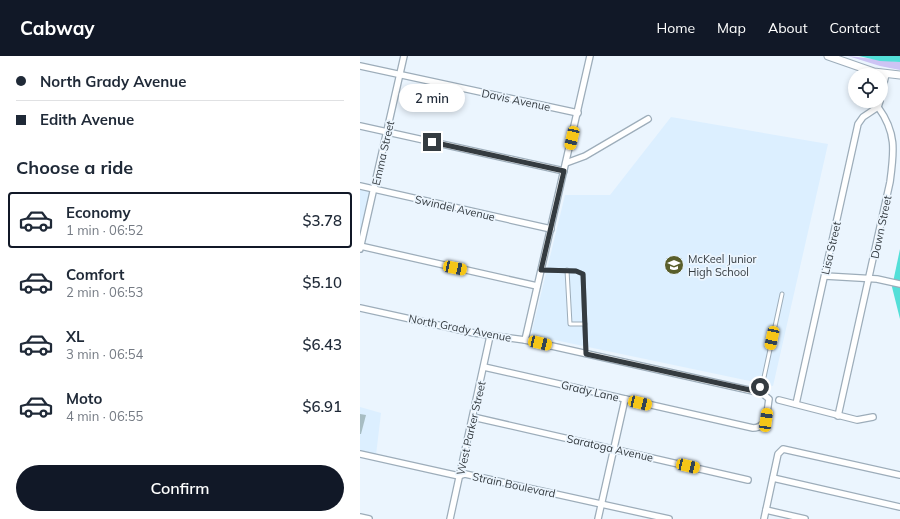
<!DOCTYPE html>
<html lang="en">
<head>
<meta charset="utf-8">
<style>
	:root { --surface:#fff; --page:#f6f6f7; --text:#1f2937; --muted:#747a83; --line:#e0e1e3; --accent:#111827 }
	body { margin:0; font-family:Mulish,sans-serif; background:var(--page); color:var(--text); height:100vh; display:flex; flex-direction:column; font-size:15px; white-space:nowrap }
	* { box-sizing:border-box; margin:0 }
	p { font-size:13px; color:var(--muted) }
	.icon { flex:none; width:22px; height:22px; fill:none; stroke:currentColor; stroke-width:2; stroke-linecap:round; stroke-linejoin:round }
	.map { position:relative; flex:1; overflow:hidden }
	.drawer { display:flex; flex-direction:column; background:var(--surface); width:360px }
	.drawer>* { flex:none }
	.top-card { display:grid; align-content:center; height:88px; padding:0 16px; background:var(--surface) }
	.fabs { position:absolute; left:488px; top:12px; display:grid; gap:8px }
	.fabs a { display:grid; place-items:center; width:40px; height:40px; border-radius:50%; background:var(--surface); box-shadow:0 2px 6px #0003; font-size:20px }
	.end { position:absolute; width:18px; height:18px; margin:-9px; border:5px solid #343b40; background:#fff; box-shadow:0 0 0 2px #fff }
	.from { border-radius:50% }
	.bubble { position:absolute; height:28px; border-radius:14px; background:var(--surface); box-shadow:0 2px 6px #0003; font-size:13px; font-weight:600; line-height:28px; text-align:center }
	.car { position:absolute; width:12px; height:24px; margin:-12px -6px; border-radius:5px; box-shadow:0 0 3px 1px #0007; background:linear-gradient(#f5c518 24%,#345 0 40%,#f5c518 0 76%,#345 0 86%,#f5c518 0) }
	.top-card b { display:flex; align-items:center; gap:14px; height:38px; font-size:15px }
	.top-card b+b { border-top:1px solid var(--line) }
	.top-card i { width:10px; height:10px; background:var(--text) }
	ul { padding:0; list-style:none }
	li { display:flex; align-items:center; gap:12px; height:56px; margin:0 8px 6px; padding:0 8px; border:2px solid transparent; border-radius:4px }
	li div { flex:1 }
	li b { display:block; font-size:15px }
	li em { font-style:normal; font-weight:600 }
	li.selected { border-color:var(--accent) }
	li>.icon { width:36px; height:36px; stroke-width:1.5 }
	h2 { padding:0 16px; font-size:18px; line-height:48px }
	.button { display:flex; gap:8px; margin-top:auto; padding:8px 16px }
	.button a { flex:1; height:46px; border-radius:24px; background:var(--accent); color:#fff; font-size:16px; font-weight:600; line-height:46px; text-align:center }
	header { display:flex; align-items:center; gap:24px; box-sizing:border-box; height:56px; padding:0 20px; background:var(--accent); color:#fff }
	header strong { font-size:19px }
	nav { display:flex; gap:22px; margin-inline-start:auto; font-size:14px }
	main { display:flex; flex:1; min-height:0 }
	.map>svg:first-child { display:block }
</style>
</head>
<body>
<header>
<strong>Cabway</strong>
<nav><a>Home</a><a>Map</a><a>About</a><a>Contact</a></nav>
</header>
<main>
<section class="drawer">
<div class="top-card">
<b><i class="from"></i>North Grady Avenue</b>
<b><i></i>Edith Avenue</b>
</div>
<h2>Choose a ride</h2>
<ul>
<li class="selected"><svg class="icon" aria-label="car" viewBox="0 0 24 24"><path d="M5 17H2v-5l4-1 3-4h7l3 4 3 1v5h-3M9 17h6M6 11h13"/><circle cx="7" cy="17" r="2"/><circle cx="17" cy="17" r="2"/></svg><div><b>Economy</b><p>1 min · 06:52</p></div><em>$3.78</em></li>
<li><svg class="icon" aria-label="car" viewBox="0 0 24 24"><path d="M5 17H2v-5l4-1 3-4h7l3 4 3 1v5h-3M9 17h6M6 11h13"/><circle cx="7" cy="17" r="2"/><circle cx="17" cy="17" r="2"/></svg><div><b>Comfort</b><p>2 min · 06:53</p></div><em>$5.10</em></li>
<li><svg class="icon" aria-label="car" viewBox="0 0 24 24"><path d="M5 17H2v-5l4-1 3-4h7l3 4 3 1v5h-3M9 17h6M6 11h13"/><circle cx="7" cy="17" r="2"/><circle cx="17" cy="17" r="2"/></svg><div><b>XL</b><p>3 min · 06:54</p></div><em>$6.43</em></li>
<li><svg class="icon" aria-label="car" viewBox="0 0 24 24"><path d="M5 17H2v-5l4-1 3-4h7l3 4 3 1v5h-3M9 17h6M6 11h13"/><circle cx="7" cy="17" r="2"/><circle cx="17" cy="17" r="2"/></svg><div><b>Moto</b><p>4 min · 06:55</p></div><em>$6.91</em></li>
</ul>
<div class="button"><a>Confirm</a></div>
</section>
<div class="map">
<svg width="540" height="463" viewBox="0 0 540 463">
	<rect width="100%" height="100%" fill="#ebf5fe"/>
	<g fill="#dcefff">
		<polygon points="311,61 468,88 413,330 171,279 205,139 250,139"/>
		<polygon points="0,133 11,135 0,184"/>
		<polygon points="0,351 21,357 16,399 0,395"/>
	</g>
	<polygon fill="#cdc4f4" points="488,0 540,6 540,14 520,10"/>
	<g fill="#53dfd8">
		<polygon points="499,0 540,0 540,6 520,5"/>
		<polygon points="540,193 540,263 532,231"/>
	</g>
	<polygon fill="#a7bdc3" points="0,358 6,359 1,378 0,378"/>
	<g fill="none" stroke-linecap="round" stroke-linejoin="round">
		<defs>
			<g id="service">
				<polyline points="181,214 216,215 223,218 226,297"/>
				<polyline points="207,214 210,268 225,268"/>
				<polyline points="399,336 403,326 422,238"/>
			</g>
			<g id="minor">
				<polyline points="0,10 218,57"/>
				<polyline points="521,39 526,18"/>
				<polyline points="0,70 204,115"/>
				<polyline points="206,107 225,100 288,63"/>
				<polyline points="0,130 191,173"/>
				<polyline points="0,190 177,230"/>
				<polyline points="0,193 44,0"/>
				<polyline points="465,220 517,223 540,228"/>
				<path d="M0,252l114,25 51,7 237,53 7,6c-2,11 -1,29 -16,29l-269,-61"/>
				<polyline points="165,284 230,0"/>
				<polyline points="419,344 497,364 513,361"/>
				<polyline points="436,348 498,68 503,61 518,51 520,45"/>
				<path d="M478,360l52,-234c4,-30 7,-49 -12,-75"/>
				<polyline points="113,361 388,424"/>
				<polyline points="0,398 99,420 105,418 309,463"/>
				<polyline points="413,422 540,451"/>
				<polyline points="406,454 445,463"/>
				<polyline points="0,461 9,463"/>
				<polyline points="90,463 130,280"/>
				<polyline points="238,463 265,343"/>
				<polyline points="404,463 418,398 423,393 540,419"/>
			</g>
			<polyline id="tertiary" points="468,0 514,16 540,19"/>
		</defs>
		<use href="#service" stroke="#9dadba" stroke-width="5"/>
		<use href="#minor" stroke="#9dadba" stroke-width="8"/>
		<use href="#tertiary" stroke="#9dadba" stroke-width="9"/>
		<use href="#service" stroke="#fff" stroke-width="3"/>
		<use href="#minor" stroke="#fff" stroke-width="5.5"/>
		<use href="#tertiary" stroke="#fff" stroke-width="7"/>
	</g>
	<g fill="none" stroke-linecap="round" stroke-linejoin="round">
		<polyline stroke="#343b40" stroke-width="5" points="72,86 204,115 181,214 216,215 223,218 226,298 399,336 400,331"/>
	</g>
	<defs>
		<symbol id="school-disc" viewBox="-11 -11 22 22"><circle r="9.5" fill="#595e2b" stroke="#ebf5fe"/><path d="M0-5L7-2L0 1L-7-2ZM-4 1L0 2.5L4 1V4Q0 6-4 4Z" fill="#fff"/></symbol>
	</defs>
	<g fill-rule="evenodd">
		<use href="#school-disc" x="303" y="198" width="22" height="22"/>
	</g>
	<g text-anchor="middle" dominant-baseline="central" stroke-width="3.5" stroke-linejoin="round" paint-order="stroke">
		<g font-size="11" fill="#343b40" stroke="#ebf5fe">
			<text transform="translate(156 44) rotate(12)">Davis Avenue</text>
			<text transform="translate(23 97) rotate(-77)">Emma Street</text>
			<text transform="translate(95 152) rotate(13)">Swindel Avenue</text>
			<text transform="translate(521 171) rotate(-78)">Dawn Street</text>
			<text transform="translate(471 192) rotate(-77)">Lisa Street</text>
			<text transform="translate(100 272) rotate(11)">North Grady Avenue</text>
			<text transform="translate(230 335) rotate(13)">Grady Lane</text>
			<text transform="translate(111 372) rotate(-77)">West Parker Street</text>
			<text transform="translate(250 392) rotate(13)">Saratoga Avenue</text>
			<text transform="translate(154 429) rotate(12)">Strain Boulevard</text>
		</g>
		<g font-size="11" fill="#343b40" stroke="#ebf5fe" text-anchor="start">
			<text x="328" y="203">McKeel Junior<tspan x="328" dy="13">High School</tspan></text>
		</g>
	</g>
</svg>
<div class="fabs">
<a><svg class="icon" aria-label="locate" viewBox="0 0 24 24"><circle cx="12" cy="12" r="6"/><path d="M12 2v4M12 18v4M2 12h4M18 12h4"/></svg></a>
</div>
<i class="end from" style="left:400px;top:331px"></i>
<i class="end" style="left:72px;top:86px"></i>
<div class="bubble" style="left:39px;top:28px;width:66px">2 min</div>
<i class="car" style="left:212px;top:82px;rotate:193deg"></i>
<i class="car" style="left:95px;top:212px;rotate:102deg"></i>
<i class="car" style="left:412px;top:282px;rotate:192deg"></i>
<i class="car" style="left:180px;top:287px;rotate:103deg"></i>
<i class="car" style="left:280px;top:347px;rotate:103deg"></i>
<i class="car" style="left:406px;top:364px;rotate:8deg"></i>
<i class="car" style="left:328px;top:410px;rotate:103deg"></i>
</div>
</main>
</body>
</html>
